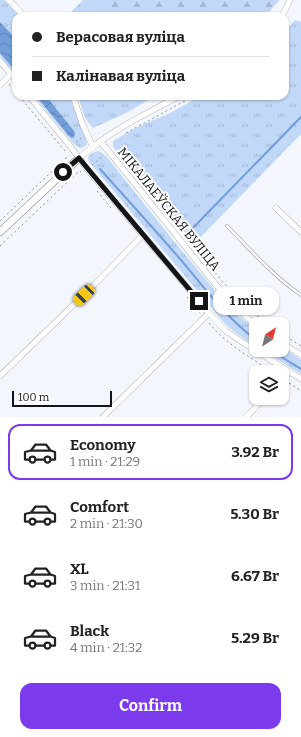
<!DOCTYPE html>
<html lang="en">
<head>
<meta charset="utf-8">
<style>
	:root { --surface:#fff; --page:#f6f6f6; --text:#222; --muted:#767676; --line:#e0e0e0; --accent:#7c3aed }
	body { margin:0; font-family:Bitter,serif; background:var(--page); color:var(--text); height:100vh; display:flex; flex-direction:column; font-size:15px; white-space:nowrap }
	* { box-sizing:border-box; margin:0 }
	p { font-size:13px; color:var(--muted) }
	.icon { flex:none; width:22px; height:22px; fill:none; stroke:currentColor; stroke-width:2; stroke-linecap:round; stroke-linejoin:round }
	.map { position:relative; height:417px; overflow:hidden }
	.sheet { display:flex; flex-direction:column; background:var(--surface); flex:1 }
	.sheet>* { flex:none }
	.banner { position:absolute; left:12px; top:12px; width:277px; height:88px; border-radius:12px; box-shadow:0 1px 3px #0004; display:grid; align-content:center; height:88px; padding:0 20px; background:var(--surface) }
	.needle { width:26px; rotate:36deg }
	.controls { position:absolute; left:249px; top:317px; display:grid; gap:8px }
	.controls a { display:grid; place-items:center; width:40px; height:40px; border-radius:8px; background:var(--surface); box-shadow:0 1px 3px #0004; font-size:20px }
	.scale { position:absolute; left:12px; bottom:10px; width:100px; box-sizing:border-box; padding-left:4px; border:2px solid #131416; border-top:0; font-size:11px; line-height:14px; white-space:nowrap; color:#131416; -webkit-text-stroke:3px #fff; paint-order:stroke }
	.end { position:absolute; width:18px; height:18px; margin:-9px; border:5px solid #131416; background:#fff; box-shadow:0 0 0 2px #fff }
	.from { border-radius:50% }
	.bubble { position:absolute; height:28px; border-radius:12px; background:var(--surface); box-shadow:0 1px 3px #0004; font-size:13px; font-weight:700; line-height:28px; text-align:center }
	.car { position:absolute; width:12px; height:24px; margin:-12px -6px; border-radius:5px; box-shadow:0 0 3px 1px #0007; background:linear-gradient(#f5c518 24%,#345 0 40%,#f5c518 0 76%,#345 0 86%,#f5c518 0) }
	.banner b { display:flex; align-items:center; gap:14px; height:38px; font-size:15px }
	.banner b+b { border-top:1px solid var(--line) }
	.banner i { width:10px; height:10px; background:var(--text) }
	ul { padding:7px 0 0; list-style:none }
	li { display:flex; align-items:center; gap:12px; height:56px; margin:0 8px 6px; padding:0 12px; border:2px solid transparent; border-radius:12px }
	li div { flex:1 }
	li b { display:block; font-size:15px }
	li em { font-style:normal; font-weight:700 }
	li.current { border-color:var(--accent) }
	li>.icon { width:36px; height:36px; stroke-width:1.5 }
	.cta { display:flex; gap:8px; margin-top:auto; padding:8px 20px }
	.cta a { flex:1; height:46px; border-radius:12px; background:var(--accent); color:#fff; font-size:16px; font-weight:700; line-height:46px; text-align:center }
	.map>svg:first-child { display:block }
</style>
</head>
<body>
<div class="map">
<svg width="301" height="417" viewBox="0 0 301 417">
	<defs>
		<pattern id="grass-tufts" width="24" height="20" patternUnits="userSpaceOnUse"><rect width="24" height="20" fill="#c1d8f9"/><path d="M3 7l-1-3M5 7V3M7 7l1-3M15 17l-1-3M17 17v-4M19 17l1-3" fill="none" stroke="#a5b8d5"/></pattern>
		<pattern id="forest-firs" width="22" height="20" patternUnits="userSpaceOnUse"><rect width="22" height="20" fill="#c1d8f9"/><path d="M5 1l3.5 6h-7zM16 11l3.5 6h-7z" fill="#a5b8d5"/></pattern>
		<pattern id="water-waves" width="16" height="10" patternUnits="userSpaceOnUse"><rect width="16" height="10" fill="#729dd9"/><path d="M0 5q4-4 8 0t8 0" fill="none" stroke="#5c7faf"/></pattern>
	</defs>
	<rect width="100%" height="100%" fill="#f3f7fd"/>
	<g fill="url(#grass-tufts)">
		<polygon points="0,0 4,0 20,16 16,16 16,75 0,56"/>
		<polygon points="83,0 93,0 108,16 67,16"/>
		<polygon points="295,20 301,22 301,134 194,244 113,147 113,141 125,134 146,123 166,115 201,96 285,96 285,32"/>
		<polygon points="34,96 69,96 86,139 87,145 81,148 78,147 73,143"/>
		<polygon points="78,96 156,96 124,114 93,128 85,118"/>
		<path d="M99,151l7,5 67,84 60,72 23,17v17l-12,-7 -18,-14 -136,-162 -2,-5c2,-5 6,-6 11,-7z"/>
		<polygon points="282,347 301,360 301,374 262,350 282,350"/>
	</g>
	<polygon fill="url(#forest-firs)" points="93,0 279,0 266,16 108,16"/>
	<g fill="url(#water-waves)">
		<polygon points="0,22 16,39 16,72 0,53"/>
		<polygon points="36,96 46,96 74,131 75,133 74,137 72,138 69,136"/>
	</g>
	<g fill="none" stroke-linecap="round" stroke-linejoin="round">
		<g stroke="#729dd9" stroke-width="2">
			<path d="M100,169c27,30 54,60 81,91 23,28 46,58 75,80"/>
			<polyline points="187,234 301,117"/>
			<polyline points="270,350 301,369"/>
		</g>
		<defs>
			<path id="lane" d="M227,226c24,24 46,50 74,69"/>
			<g id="street">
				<polyline points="9,0 24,16"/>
				<polyline points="282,16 290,0"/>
				<polyline points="0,61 16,80"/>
				<polyline points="0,85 11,74"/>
				<polyline points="29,96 71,147 87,169 209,313 226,331 242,342 301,379"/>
				<polyline points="73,96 82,123 93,147 79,158"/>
				<path d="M100,141c30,36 59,73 88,109 22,27 41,54 68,75"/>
				<path d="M93,147c26,-21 57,-35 86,-51"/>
				<polyline points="276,208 301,232"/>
				<polyline points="282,343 301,355"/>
				<polyline points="0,376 95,284 143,235"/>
				<polyline points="282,382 289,372"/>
				<polyline points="103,417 209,313"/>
				<polyline points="246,417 265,398"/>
			</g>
			<polyline id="secondary" points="0,232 79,158"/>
		</defs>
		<use href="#lane" stroke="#8a8e94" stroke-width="3.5"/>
		<use href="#street" stroke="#8a8e94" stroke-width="6"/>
		<use href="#secondary" stroke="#8a8e94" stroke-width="8"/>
		<g stroke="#8c8f93" stroke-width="1" stroke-dasharray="2 3" stroke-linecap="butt">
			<polyline points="9,84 16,93"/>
			<polyline points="19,96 65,151"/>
			<polyline points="126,133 194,96"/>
			<polyline points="76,142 81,138"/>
			<polyline points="92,165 103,156"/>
			<polyline points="97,191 111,208"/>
			<polyline points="0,221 67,157"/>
			<polyline points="0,246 79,171 81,172"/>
			<path d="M212,269c17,20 34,40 56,55"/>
			<polyline points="187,297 200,313"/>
			<path d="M209,323c17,21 41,34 63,49"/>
			<polyline points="282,334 301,346"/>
			<polyline points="289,383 301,391"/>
		</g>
		<use href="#lane" stroke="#fff" stroke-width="2.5"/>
		<use href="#street" stroke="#fff" stroke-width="5.5"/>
		<use href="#secondary" stroke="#fff" stroke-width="7"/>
	</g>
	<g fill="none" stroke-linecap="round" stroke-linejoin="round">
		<polyline stroke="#131416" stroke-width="5" points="63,172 79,158 88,169 199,301"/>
	</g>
	<g text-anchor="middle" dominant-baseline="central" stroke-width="4" stroke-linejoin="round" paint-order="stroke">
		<g font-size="13" fill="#131416" stroke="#fff">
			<text transform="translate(169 209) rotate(51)">МІКАЛАЕЎСКАЯ ВУЛІЦА</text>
		</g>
	</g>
</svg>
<div class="controls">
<a><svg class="needle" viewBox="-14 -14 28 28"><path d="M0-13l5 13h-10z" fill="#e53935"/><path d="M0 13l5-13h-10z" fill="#767676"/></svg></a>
<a><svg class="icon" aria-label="layers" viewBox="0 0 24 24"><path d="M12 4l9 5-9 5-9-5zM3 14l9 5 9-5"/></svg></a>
</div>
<div class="scale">100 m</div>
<i class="end from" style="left:63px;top:172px"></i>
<i class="end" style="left:199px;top:301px"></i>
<div class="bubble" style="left:213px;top:287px;width:66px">1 min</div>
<i class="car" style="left:84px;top:295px;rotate:226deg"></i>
<div class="banner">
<b><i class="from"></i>Верасовая вуліца</b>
<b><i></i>Калінавая вуліца</b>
</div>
</div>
<section class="sheet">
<ul>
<li class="current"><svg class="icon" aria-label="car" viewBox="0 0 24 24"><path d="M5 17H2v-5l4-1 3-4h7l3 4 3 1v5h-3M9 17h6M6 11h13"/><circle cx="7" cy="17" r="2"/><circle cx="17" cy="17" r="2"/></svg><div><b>Economy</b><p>1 min · 21:29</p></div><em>3.92 Br</em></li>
<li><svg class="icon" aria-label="car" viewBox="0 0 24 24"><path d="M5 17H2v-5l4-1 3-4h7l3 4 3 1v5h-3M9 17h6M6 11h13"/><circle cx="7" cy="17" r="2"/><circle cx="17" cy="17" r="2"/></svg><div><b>Comfort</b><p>2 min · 21:30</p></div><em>5.30 Br</em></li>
<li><svg class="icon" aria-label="car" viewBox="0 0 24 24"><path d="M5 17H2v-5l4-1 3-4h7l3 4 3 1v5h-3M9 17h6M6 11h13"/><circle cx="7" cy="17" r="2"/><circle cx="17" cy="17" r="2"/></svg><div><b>XL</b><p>3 min · 21:31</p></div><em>6.67 Br</em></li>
<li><svg class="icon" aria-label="car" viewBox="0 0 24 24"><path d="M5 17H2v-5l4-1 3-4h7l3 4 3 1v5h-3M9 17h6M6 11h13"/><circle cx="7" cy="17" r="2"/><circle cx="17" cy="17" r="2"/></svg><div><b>Black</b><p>4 min · 21:32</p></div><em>5.29 Br</em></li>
</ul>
<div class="cta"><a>Confirm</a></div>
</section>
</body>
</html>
